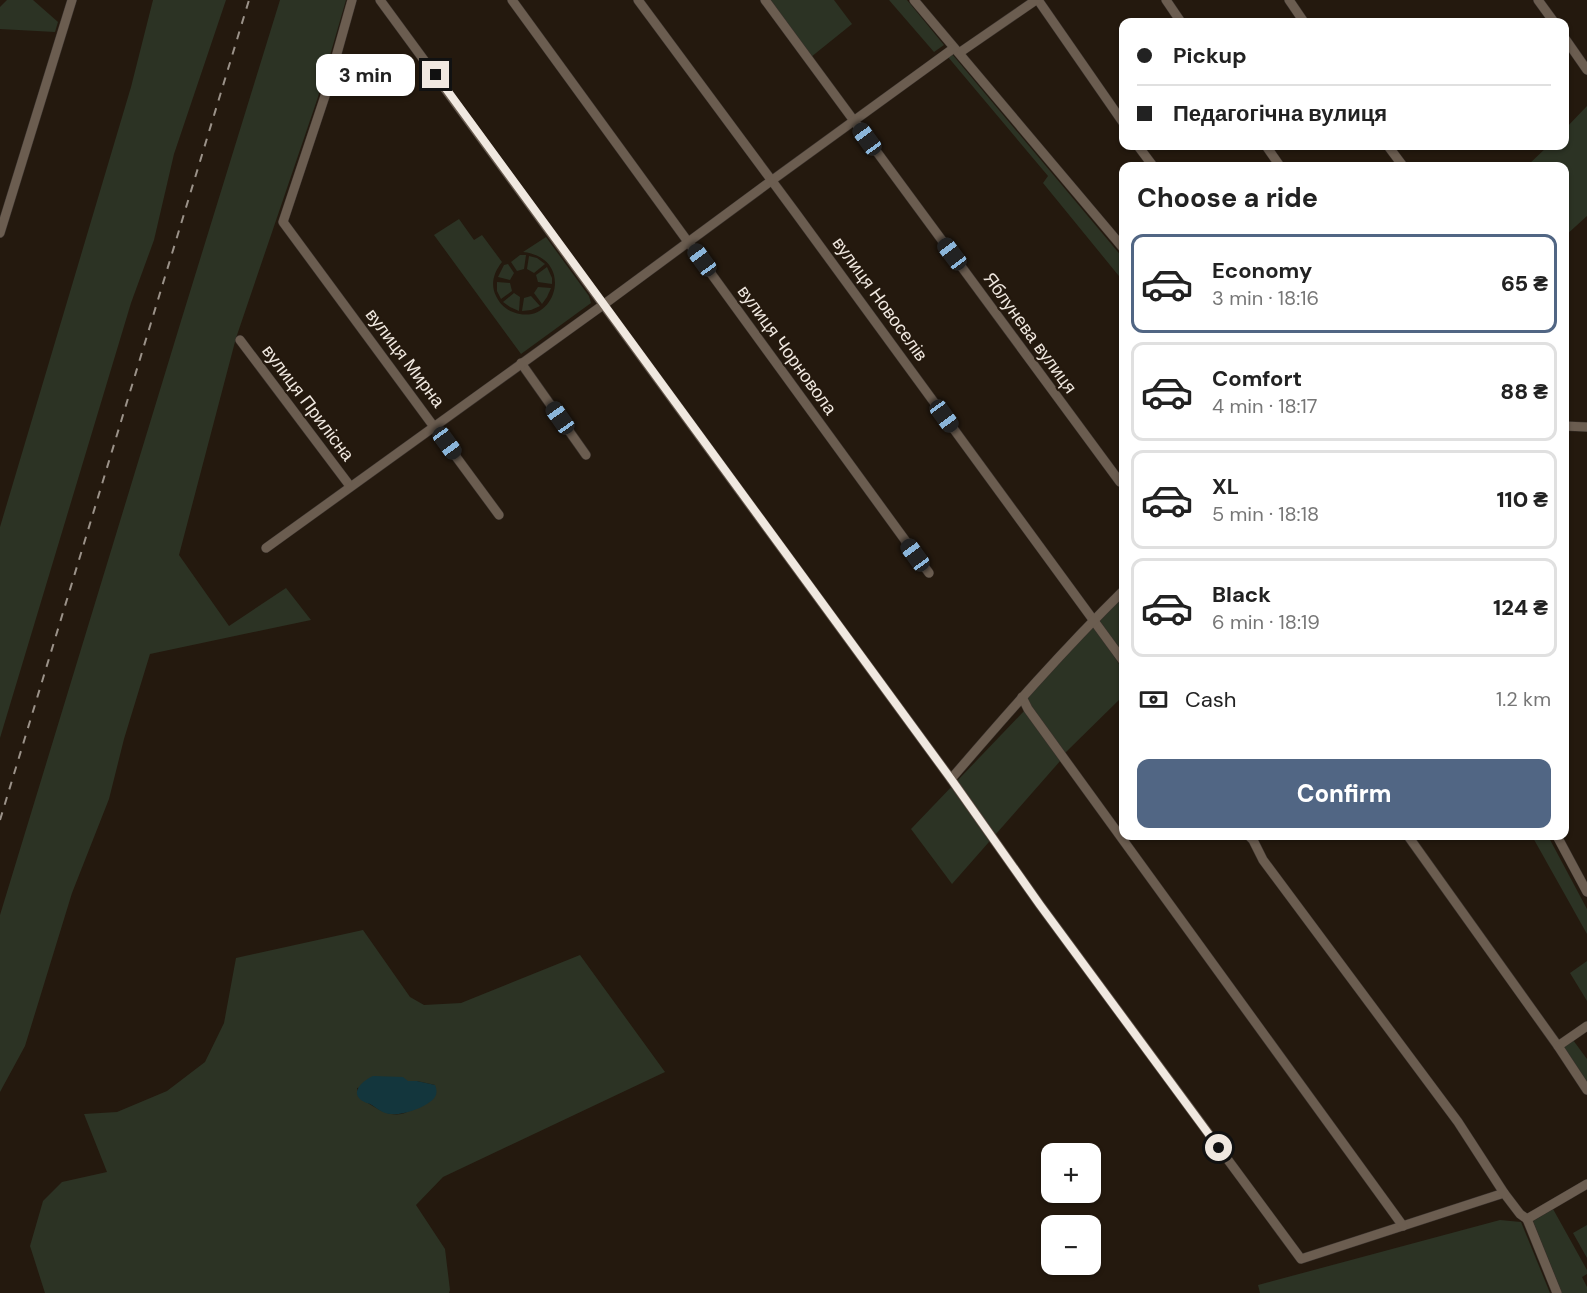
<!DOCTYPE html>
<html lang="en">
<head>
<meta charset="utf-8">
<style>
	:root { --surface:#fff; --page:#f6f6f6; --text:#222; --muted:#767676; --line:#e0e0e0; --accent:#516684 }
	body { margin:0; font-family:"DM Sans",sans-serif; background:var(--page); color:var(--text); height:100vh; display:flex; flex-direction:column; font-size:22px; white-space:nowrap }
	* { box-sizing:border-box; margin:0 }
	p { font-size:20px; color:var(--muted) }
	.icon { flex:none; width:33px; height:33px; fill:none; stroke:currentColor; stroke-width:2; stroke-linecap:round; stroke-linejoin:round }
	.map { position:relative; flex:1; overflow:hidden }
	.details { position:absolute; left:1119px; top:162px; width:450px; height:678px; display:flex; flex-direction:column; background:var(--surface); border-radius:12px; box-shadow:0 2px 4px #0004 }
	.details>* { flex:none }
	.guide { position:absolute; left:1119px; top:18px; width:450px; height:132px; border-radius:12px; box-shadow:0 2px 4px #0004; display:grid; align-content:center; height:132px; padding:0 18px; background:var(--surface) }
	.fabs { position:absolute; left:1041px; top:1143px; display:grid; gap:12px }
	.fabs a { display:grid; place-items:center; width:60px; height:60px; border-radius:12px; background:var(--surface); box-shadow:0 2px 4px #0004; font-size:30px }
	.end { position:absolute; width:27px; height:27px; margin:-14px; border:8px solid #f0e8e0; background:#111; box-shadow:0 0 0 3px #111 }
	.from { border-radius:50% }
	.bubble { position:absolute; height:42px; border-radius:12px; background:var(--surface); box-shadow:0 2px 4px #0004; font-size:20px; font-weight:800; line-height:42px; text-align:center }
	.car { position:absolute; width:18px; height:36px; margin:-18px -9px; border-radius:8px; box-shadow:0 0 4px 2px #0007; background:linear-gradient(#222 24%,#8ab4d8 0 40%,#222 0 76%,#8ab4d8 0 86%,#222 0) }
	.guide b { display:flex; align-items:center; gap:21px; height:57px; font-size:22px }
	.guide b+b { border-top:2px solid var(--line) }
	.guide i { width:15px; height:15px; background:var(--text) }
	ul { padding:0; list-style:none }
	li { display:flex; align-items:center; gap:18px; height:99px; margin:0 12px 9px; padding:0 6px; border:3px solid var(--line); border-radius:12px }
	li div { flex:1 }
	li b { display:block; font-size:22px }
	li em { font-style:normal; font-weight:800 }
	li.current { border-color:var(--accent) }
	li>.icon { width:54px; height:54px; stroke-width:1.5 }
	h2 { padding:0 18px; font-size:27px; line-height:72px }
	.pay { display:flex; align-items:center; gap:15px; height:66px; padding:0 18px; font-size:22px }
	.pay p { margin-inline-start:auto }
	.cta { display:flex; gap:12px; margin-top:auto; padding:12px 18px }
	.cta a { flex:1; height:69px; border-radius:12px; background:var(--accent); color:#fff; font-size:24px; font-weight:800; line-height:69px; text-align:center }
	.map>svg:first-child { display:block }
</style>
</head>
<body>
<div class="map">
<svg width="1587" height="1293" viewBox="0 0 1587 1293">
	<rect width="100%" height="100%" fill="#24190e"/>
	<g fill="#2c3324" fill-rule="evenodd">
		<polygon points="7,0 33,0 58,22 55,32 0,29 0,7"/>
		<polygon points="153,0 226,0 174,154 154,240 131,303 0,738 0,527 131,87"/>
		<polygon points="280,0 346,0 318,97 236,338 179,555 229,626 286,588 311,620 150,654 124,739 109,799 72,893 25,1046 0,1092 0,915 181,321"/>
		<polygon points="770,0 834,0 852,24 811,57"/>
		<polygon points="889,0 907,0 944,45 934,52"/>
		<polygon points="952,54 1123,258 1123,281 1043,183 1048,176 948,57"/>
		<polygon points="1587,106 1587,216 1565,236 1564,166 1527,166 1548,146 1564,146 1565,129"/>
		<path d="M459,219l15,21 8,-5 20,27c-8,10 -12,22 -6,34 4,8 9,13 17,16 42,17 64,-54 10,-60l23,-15 43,59 2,7 -70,51 -87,-119z"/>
		<polygon points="520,255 526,255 524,269 517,271 511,262"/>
		<polygon points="529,256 537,258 545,264 534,273 527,269"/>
		<polygon points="508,264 514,273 510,280 498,277 504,265"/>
		<polygon points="547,267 552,278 552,284 538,282 536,275"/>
		<polygon points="497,282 510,283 512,291 501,299 497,291"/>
		<polygon points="538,287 551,288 547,297 542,304 534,293"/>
		<polygon points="514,293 520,297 519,311 510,307 503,302"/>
		<polygon points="531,296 540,306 531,310 522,311 524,298"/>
		<polygon points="1123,596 1123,654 1099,620"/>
		<polygon points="1094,626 1123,670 1123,696 1065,753 1032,707 1026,696"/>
		<polygon points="1025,710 1061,760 952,884 911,829"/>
		<polygon points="1532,836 1548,836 1587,909 1587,934"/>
		<path d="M363,930l47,67 14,8 37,-2 119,-48 85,117 -222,105 -27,28 29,44 5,41 -1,3h-404l-15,-47 13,-45 19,-19 45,-10 -23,-58 33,-2 50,-21 38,-29 19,-39 12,-65zM408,1081h9l18,4c-22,24 -31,41 -64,20 -8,-5 -13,-6 -14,-17z"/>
		<polygon points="1587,961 1587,1001 1570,973"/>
		<polygon points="1573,1040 1587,1059 1587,1082 1563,1047"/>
		<polygon points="1553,1209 1587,1270 1587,1274 1582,1277 1587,1287 1587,1293 1562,1293 1533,1221"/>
		<polygon points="1500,1220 1521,1222 1550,1293 1260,1293 1258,1285"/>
		<polygon points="1587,1225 1587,1258 1573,1233"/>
	</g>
	<path fill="#13363d" d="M373,1076l30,1 5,4h9l18,4c4,9 0,14 -8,19 -10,6 -24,11 -36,10 -8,0 -14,-6 -21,-10 -1,0 -8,-3 -9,-4 -11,-9 3,-20 12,-24z"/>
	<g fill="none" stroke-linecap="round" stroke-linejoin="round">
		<defs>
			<g id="minor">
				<polyline points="352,0 325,96 283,222 499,515"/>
				<polyline points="380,0 951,779 1040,905 1301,1259 1504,1193 1520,1214 1527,1219 1587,1184"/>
				<polyline points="512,0 929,573"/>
				<polyline points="638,0 795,212 1124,662"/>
				<polyline points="765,0 1120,482"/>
				<polyline points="914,0 1124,249"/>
				<polyline points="1038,0 1124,124"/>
				<polyline points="1166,0 1181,22"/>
				<polyline points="1289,0 1304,22"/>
				<polyline points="1538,0 1554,22"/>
				<polyline points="1564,37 1587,70"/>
				<polyline points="959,53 1036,0"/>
				<polyline points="1138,146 1153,166"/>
				<polyline points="1266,146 1280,166"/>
				<polyline points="1388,146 1403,166"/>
				<polyline points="0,233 72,0"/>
				<polyline points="240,340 350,486"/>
				<polyline points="521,363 586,455"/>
				<polyline points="1564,426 1587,427"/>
				<polyline points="266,548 603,305 771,181 954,48"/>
				<polyline points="1022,697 1028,709 1403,1226"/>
				<path d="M951,779c56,-65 112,-129 173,-189"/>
				<polyline points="1249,836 1253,840 1263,860 1458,1122 1504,1193"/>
				<polyline points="1408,836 1558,1046 1587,1026"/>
				<polyline points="1557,836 1587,892"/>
				<polyline points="1558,1046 1587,1090"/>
				<polyline points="1527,1219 1557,1293"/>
			</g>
		</defs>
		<use href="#minor" stroke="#3a322d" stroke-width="10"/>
		<use href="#minor" stroke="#6b5d50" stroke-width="9"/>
		<polyline stroke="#9b9289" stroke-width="2" stroke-dasharray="8 8" stroke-linecap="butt" points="0,820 249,0"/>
	</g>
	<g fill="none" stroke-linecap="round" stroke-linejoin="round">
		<polyline stroke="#f0e8e0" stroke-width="8" points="436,75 951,779 1040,905 1219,1148"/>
	</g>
	<g text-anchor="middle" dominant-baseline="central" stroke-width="4.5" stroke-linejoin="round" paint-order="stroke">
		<g font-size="18" fill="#f0e8e0" stroke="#24190e">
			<text transform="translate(880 299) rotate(54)">вулиця Новоселів</text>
			<text transform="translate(1030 333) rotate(54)">Яблунева вулиця</text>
			<text transform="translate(787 350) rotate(54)">вулиця Чорновола</text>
			<text transform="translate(405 358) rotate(53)">вулиця Мирна</text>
			<text transform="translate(308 403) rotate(53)">вулиця Прилісна</text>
		</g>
	</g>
</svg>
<div class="fabs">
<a>+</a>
<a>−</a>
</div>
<i class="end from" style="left:1219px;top:1148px"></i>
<i class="end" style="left:436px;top:75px"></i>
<div class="bubble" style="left:316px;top:54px;width:99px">3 min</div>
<i class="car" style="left:867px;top:139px;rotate:324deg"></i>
<i class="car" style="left:952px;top:254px;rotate:323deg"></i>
<i class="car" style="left:702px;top:260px;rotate:324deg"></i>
<i class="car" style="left:944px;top:416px;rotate:144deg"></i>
<i class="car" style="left:560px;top:418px;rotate:325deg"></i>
<i class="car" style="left:447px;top:443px;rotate:144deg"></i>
<i class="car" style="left:915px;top:555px;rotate:324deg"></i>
<div class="guide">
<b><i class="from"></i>Pickup</b>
<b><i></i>Педагогічна вулиця</b>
</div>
<section class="details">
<h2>Choose a ride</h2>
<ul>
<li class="current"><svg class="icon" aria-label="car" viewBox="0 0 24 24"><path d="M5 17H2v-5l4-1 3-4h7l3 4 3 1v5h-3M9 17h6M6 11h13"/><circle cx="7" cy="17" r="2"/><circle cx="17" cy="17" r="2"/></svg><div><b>Economy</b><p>3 min · 18:16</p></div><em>65 ₴</em></li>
<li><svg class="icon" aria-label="car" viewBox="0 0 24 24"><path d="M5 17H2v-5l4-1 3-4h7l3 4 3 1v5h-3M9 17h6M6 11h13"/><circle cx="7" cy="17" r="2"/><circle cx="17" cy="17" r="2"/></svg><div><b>Comfort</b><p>4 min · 18:17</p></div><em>88 ₴</em></li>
<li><svg class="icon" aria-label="car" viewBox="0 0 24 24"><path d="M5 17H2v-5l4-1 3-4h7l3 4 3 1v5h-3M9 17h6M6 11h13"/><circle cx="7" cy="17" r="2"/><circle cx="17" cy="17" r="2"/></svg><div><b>XL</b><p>5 min · 18:18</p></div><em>110 ₴</em></li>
<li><svg class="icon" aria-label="car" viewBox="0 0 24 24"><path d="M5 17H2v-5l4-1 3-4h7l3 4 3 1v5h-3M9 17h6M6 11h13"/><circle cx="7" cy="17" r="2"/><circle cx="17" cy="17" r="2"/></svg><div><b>Black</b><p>6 min · 18:19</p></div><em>124 ₴</em></li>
</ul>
<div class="pay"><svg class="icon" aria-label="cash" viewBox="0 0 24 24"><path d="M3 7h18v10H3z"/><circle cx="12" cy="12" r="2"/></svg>Cash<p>1.2 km</p></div>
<div class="cta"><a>Confirm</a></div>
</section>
</div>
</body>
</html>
